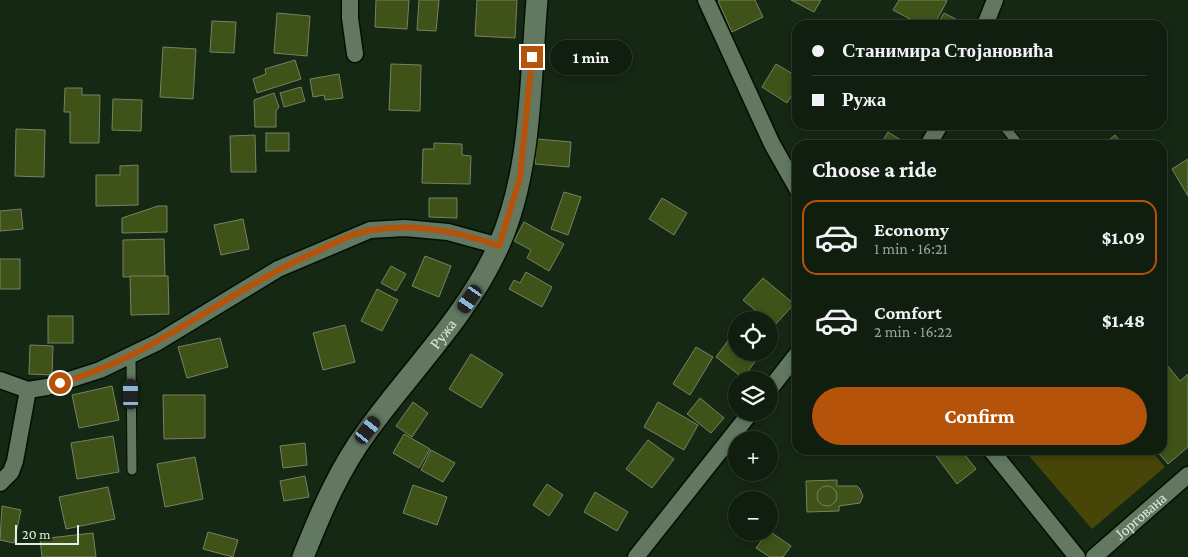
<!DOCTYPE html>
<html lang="en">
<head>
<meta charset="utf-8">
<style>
	:root { --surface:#101e0f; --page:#192718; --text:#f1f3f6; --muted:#9ca29e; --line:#303c2f; --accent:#b45309 }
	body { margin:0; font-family:"Crimson Pro",serif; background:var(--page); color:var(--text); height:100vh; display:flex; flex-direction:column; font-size:19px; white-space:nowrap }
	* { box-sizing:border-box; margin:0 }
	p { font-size:16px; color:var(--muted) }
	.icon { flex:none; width:28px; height:28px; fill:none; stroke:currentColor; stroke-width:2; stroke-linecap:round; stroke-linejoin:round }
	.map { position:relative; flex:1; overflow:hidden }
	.sheet { position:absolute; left:792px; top:140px; width:375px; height:315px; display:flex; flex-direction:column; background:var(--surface); border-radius:15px; box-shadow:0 2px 8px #0003,0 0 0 1px var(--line) }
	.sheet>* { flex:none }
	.guide { position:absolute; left:792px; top:20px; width:375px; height:110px; border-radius:15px; box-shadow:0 2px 8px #0003,0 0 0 1px var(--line); display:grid; align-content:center; height:110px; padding:0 20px; background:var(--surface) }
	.buttons { position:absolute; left:728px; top:311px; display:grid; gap:10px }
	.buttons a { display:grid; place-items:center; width:50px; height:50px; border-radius:50%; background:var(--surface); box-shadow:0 2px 8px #0003,0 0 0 1px var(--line); font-size:25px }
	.scale { position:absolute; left:15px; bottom:12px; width:64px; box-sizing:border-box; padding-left:5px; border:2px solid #e1eee1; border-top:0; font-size:14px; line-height:18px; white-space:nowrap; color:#e1eee1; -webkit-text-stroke:4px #152814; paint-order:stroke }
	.end { position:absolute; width:22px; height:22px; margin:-11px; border:6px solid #b45309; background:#fff; box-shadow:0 0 0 2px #fff }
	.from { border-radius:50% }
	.bubble { position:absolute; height:35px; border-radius:18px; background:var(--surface); box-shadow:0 2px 8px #0003,0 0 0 1px var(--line); font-size:16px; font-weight:700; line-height:35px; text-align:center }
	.car { position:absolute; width:15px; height:30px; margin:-15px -8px; border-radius:6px; box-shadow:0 0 4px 1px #0007; background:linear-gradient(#222 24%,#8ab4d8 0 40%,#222 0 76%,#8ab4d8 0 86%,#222 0) }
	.guide b { display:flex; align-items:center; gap:18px; height:48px; font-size:19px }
	.guide b+b { border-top:1px solid var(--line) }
	.guide i { width:12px; height:12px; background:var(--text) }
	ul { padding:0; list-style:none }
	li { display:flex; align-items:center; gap:15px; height:75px; margin:0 10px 8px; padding:0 10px; border:2px solid transparent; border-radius:15px }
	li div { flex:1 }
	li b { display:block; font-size:19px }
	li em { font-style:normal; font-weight:700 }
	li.on { border-color:var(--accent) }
	li>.icon { width:45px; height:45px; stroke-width:1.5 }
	h2 { padding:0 20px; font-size:22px; line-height:60px }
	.button { display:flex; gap:10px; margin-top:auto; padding:10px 20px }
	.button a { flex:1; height:58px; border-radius:30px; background:var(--accent); color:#fff; font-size:20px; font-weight:700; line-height:58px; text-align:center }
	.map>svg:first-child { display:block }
</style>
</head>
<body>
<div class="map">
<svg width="1188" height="557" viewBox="0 0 1188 557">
	<rect width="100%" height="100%" fill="#152814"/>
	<polygon fill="#474507" points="1024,450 1151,450 1165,467 1092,529"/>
	<g fill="#3f5218" stroke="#768265">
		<polygon points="376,0 409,0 407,29 375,27"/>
		<polygon points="419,0 439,0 436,31 417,30"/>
		<polygon points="477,0 517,0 515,38 475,36"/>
		<polygon points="720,0 755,0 763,17 732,32 718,1"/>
		<polygon points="791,0 821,0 814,12"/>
		<polygon points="899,0 946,0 947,1 934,25 921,25 893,10"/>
		<polygon points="277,13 310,16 307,56 274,53"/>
		<polygon points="944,13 967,25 937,25"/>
		<polygon points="212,21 236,22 234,53 210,52"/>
		<polygon points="163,47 196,49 193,99 160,97"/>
		<polygon points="295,60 301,79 257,93 253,79 266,74 265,69"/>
		<polygon points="391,64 421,65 420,111 389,110"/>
		<polygon points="776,64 798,77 798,85 787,103 762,87"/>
		<polygon points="339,74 343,98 325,100 324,95 313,97 310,79"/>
		<polygon points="301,87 305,101 284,107 280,93"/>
		<polygon points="65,88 82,88 82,95 100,95 99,143 70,143 70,112 64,112"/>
		<polygon points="274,93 279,107 276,111 276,127 255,127 254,100"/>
		<polygon points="113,99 142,100 141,131 112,130"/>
		<polygon points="16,129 45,130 44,177 15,176"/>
		<polygon points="888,132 907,144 907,145 880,145"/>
		<rect x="266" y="133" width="23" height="18"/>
		<polygon points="255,135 256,172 231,172 230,136"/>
		<polygon points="1115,135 1123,145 1103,145"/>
		<polygon points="537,139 571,142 569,167 535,164"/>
		<polygon points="434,143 462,144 462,155 471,156 470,184 422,183 423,149 434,149"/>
		<polygon points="1188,159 1188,196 1172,169"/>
		<polygon points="138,165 138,205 96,206 96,175 120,175 120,166"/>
		<polygon points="564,192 581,197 568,235 551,229"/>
		<polygon points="429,198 457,198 457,218 429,217"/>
		<polygon points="662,198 687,213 674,235 649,219"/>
		<polygon points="158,206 167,206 167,232 122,233 122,218"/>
		<polygon points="21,209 23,229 0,231 0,211"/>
		<polygon points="243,219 249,249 221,255 214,225"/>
		<polygon points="524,222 564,244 549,271 527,258 531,250 514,241"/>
		<polygon points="164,239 165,276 123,277 123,240"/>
		<polygon points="425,256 451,266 439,297 412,286"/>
		<rect x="0" y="259" width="20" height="30"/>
		<polygon points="391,266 406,274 396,291 381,283"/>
		<polygon points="526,272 552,287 542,307 509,289 514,280 520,283"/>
		<polygon points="130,276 168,276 169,314 131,315"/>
		<polygon points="763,278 794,304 774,326 743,300"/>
		<polygon points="377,289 398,300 382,331 361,321"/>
		<rect x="48" y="316" width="25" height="27"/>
		<polygon points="345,325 355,362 323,370 313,333"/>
		<polygon points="736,330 736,352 762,352 743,378 716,357"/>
		<polygon points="220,338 228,367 187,378 178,347"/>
		<polygon points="30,345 53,346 52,375 29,374"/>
		<polygon points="696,347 713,357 690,395 673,384"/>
		<polygon points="471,354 503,374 481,408 449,389"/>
		<polygon points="1162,359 1180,381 1188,374 1188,447 1168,464 1156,450 1162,450"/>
		<polygon points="112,386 119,420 79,428 72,395"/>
		<polygon points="163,395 205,395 205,438 164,439"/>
		<polygon points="700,398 724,418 711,433 687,414"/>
		<polygon points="413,402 428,413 412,437 396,426"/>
		<polygon points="658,402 698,425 684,450 644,427"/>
		<polygon points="404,434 430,449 419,468 393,453"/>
		<polygon points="113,436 119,472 77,479 71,443"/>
		<polygon points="648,440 674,459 652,488 626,469"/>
		<polygon points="305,443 307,465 283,468 280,446"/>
		<polygon points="431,450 455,463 443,482 421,470"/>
		<polygon points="936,450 961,450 976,469 957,484 933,452"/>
		<polygon points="195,457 203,499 165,507 157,464"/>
		<polygon points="305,476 309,497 284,501 280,481"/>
		<polygon points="837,480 837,486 857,486 860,489 863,496 860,503 839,506 839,511 807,512 806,481"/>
		<polygon points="547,484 563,495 549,516 533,505"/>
		<polygon points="413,485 447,497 437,525 403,513"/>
		<circle cx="827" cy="496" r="10"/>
		<polygon points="108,487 115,519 66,529 59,497"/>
		<polygon points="595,492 628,512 617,531 584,512"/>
		<polygon points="2,506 21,510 14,543 0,540"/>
		<polygon points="769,531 791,546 783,557 770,557 756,548"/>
		<polygon points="208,532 238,540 233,557 203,549"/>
		<polygon points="93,533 96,557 42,557 40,539"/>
	</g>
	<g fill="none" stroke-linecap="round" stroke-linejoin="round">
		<defs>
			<g id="service">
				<polyline points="1003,125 1019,145"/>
				<polyline points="131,356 132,470"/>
			</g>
			<g id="minor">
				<polyline points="350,0 350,18 355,54"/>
				<polyline points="706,0 772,144 798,190"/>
				<polyline points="985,25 995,0"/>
				<polyline points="928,145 940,125"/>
				<polyline points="0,380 28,390 47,387 100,370 158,342 278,269 370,230 405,228 448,232 499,246"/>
				<polyline points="769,390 798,353"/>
				<polyline points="991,450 1077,557"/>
				<polyline points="0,483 11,472 15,461 28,390"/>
				<polyline points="636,557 751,412"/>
				<path id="s1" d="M1094,557l94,-82"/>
			</g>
			<g id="tertiary">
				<path id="s2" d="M303,557c18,-45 36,-88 65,-127 44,-61 100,-115 131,-185 33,-74 31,-165 38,-245"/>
			</g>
		</defs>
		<use href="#service" stroke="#011002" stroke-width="11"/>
		<use href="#minor" stroke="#011002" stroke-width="19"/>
		<use href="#tertiary" stroke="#011002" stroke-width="24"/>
		<use href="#service" stroke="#627861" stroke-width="9"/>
		<use href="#minor" stroke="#627861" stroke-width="16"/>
		<use href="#tertiary" stroke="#627861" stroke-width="21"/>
	</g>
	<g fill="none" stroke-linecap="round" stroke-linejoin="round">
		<path stroke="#b45309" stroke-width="6" d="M60,383c91,-25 163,-89 249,-128 20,-9 41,-22 63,-25 42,-7 88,2 127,16l21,-68 12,-121"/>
	</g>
	<g text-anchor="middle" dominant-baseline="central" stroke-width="4.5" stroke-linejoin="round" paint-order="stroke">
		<g font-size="15" fill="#e1eee1" stroke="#152814">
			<text stroke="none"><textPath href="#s2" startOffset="265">Ружа</textPath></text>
			<text stroke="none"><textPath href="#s1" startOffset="62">Јоргована</textPath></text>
		</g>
	</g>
</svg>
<div class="buttons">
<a><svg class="icon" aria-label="locate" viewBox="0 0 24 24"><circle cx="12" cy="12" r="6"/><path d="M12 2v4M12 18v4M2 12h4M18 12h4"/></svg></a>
<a><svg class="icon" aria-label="layers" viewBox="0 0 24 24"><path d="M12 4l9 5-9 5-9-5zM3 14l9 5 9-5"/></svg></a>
<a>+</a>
<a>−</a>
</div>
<div class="scale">20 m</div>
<i class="end from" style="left:60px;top:383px"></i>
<i class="end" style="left:532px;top:57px"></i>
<div class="bubble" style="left:550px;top:40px;width:82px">1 min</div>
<i class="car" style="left:470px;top:299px;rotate:215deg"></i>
<i class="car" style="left:131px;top:394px;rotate:359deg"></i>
<i class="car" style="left:368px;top:430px;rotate:38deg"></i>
<div class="guide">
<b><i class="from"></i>Станимира Стојановића</b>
<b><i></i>Ружа</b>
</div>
<section class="sheet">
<h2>Choose a ride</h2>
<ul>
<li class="on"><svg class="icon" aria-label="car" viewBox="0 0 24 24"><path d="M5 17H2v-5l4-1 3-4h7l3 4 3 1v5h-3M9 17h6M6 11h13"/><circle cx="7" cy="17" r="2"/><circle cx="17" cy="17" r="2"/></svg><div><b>Economy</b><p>1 min · 16:21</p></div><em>$1.09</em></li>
<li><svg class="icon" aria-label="car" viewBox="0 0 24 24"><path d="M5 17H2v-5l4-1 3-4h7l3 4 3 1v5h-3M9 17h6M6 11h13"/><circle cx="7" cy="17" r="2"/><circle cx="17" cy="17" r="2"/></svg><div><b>Comfort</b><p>2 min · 16:22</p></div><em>$1.48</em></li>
</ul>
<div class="button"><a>Confirm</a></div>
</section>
</div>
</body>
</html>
